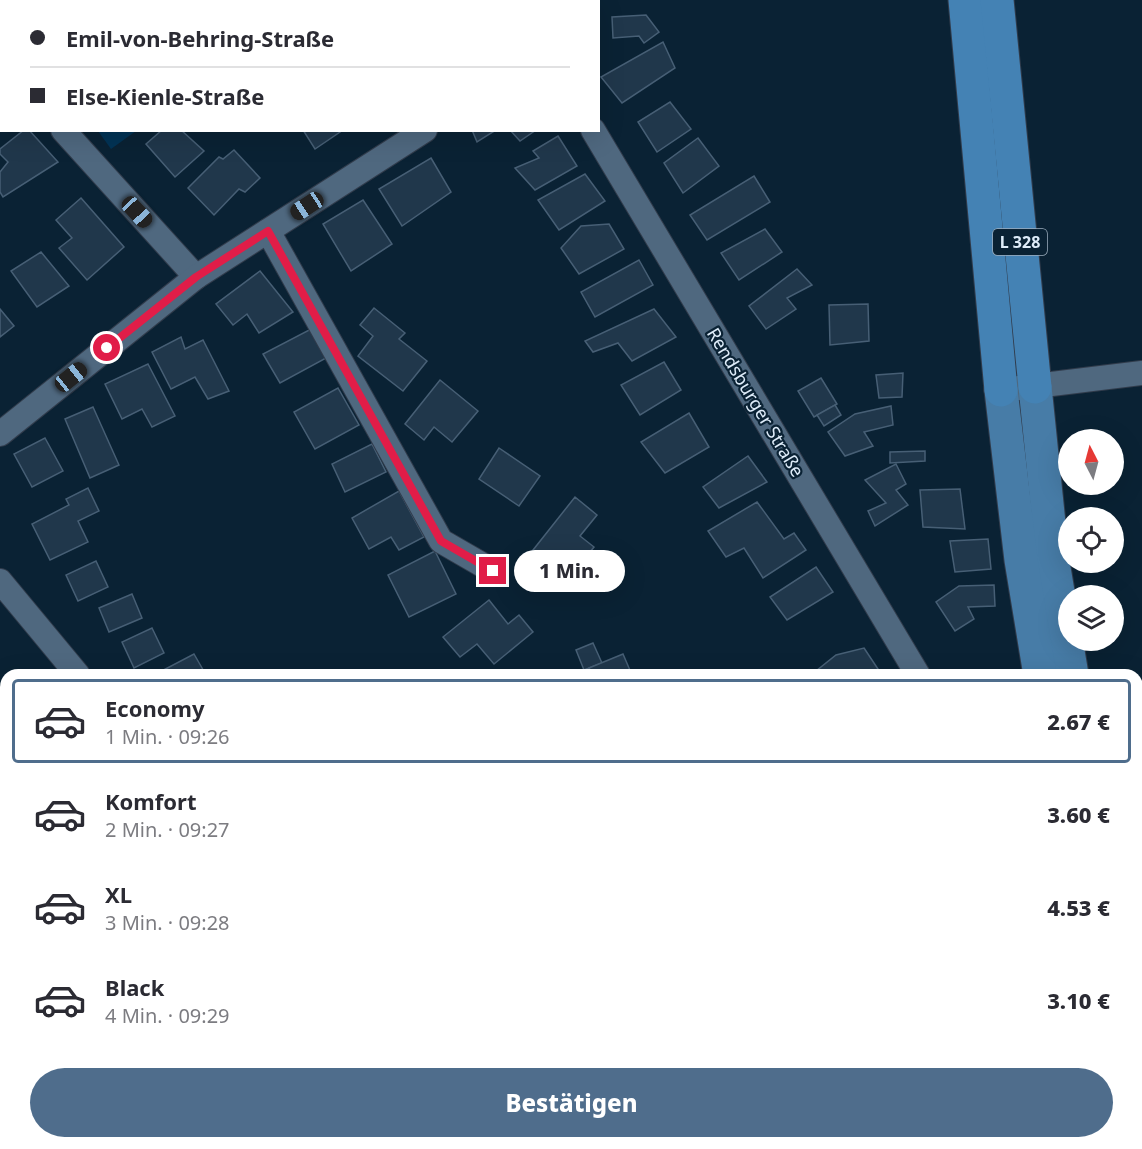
<!DOCTYPE html>
<html lang="de">
<head>
<meta charset="utf-8">
<style>
	:root { --surface:#fff; --page:#f7f7f7; --text:#2b2b33; --muted:#7c7c81; --line:#e1e1e2; --accent:#4f6d8c }
	body { margin:0; font-family:"Noto Sans",sans-serif; background:var(--page); color:var(--text); height:100vh; display:flex; flex-direction:column; font-size:22px; white-space:nowrap }
	* { box-sizing:border-box; margin:0 }
	p { font-size:20px; color:var(--muted) }
	.icon { flex:none; width:33px; height:33px; fill:none; stroke:currentColor; stroke-width:2; stroke-linecap:round; stroke-linejoin:round }
	.map { position:relative; flex:1; overflow:hidden }
	.sheet { position:absolute; left:0px; top:669px; width:1143px; height:480px; display:flex; flex-direction:column; background:var(--surface); border-radius:18px 18px 0 0; box-shadow:0 6px 24px #0002 }
	.sheet>* { flex:none }
	.top-card { position:absolute; left:0px; top:0px; width:600px; height:132px; box-shadow:0 6px 24px #0002; display:grid; align-content:center; height:132px; padding:0 30px; background:var(--surface) }
	.needle { width:39px; rotate:354deg }
	.controls { position:absolute; left:1058px; top:429px; display:grid; gap:12px }
	.controls a { display:grid; place-items:center; width:66px; height:66px; border-radius:50%; background:var(--surface); box-shadow:0 6px 24px #0002; font-size:30px }
	.end { position:absolute; width:27px; height:27px; margin:-14px; border:8px solid #e11d48; background:#fff; box-shadow:0 0 0 3px #fff }
	.from { border-radius:50% }
	.bubble { position:absolute; height:42px; border-radius:21px; background:var(--surface); box-shadow:0 6px 24px #0002; font-size:20px; font-weight:800; line-height:42px; text-align:center }
	.car { position:absolute; width:18px; height:36px; margin:-18px -9px; border-radius:8px; box-shadow:0 0 4px 2px #0007; background:linear-gradient(#222 24%,#8ab4d8 0 40%,#222 0 76%,#8ab4d8 0 86%,#222 0) }
	.top-card b { display:flex; align-items:center; gap:21px; height:57px; font-size:22px }
	.top-card b+b { border-top:2px solid var(--line) }
	.top-card i { width:15px; height:15px; background:var(--text) }
	ul { padding:10px 0 0; list-style:none }
	li { display:flex; align-items:center; gap:18px; height:84px; margin:0 12px 9px; padding:0 18px; border:3px solid transparent; border-radius:6px }
	li div { flex:1 }
	li b { display:block; font-size:22px }
	li em { font-style:normal; font-weight:800 }
	li.selected { border-color:var(--accent) }
	li>.icon { width:54px; height:54px; stroke-width:1.5 }
	.button { display:flex; gap:12px; margin-top:auto; padding:12px 30px }
	.button a { flex:1; height:69px; border-radius:36px; background:var(--accent); color:#fff; font-size:24px; font-weight:800; line-height:69px; text-align:center }
	.map>svg:first-child { display:block }
</style>
</head>
<body>
<div class="map">
<svg width="1142" height="1149" viewBox="0 0 1142 1149">
	<rect width="100%" height="100%" fill="#0a2234"/>
	<g fill="#023355">
		<polygon points="121,0 225,0 226,1 119,1"/>
		<polygon points="98,131 136,131 111,149"/>
	</g>
	<g fill="#20374b" stroke="#475f75" stroke-width="1.5">
		<polygon points="23,0 63,0 61,2"/>
		<polygon points="403,0 432,0 400,2"/>
		<polygon points="443,0 475,0 473,2"/>
		<polygon points="561,0 598,0 596,2"/>
		<polygon points="646,15 659,32 644,43 639,36 613,38 612,17"/>
		<polygon points="663,42 675,68 622,103 601,77"/>
		<polygon points="670,102 691,129 657,152 638,122"/>
		<polygon points="24,130 29,130 58,162 3,197 0,192 0,172 8,162 0,154 0,149"/>
		<polygon points="162,130 181,130 204,151 175,177 146,144"/>
		<polygon points="303,130 343,130 315,149"/>
		<polygon points="472,130 496,130 477,142"/>
		<polygon points="510,130 536,130 520,141"/>
		<polygon points="558,136 577,166 535,190 515,168 539,158 533,151"/>
		<polygon points="698,138 719,166 683,193 664,163"/>
		<polygon points="234,150 260,178 245,192 239,189 214,215 188,188 219,157 223,159"/>
		<polygon points="431,158 451,192 402,226 379,189"/>
		<polygon points="585,174 605,201 559,230 538,200"/>
		<polygon points="754,176 770,202 707,240 690,215"/>
		<polygon points="81,198 124,247 87,280 59,248 72,238 56,220"/>
		<polygon points="363,200 392,244 351,271 323,224"/>
		<polygon points="609,224 624,249 579,274 561,248 581,226"/>
		<polygon points="765,229 782,252 739,280 721,253"/>
		<polygon points="41,252 69,286 37,307 11,271"/>
		<polygon points="639,260 653,285 595,317 581,292"/>
		<polygon points="797,269 812,285 787,298 796,309 766,329 749,306"/>
		<polygon points="260,271 293,312 259,333 247,314 233,325 216,304"/>
		<polygon points="868,304 869,341 830,345 829,305"/>
		<polygon points="374,308 405,333 399,339 427,361 403,391 358,356 373,336 360,325"/>
		<polygon points="0,309 14,326 0,337"/>
		<polygon points="654,309 676,337 632,361 618,343 593,352 585,341"/>
		<polygon points="313,328 328,357 280,383 263,354"/>
		<polygon points="181,337 185,349 203,340 229,391 208,399 195,377 171,389 152,352"/>
		<polygon points="664,362 681,390 640,415 621,385"/>
		<polygon points="148,364 175,416 152,427 142,409 122,419 105,384"/>
		<polygon points="903,373 902,397 879,398 876,375"/>
		<polygon points="821,378 837,404 814,417 798,391"/>
		<polygon points="440,380 478,411 452,442 434,427 424,440 405,424"/>
		<polygon points="338,388 359,425 315,449 294,412"/>
		<polygon points="835,405 841,415 824,426 817,415"/>
		<polygon points="891,406 893,425 864,432 873,446 845,456 828,432 855,414"/>
		<polygon points="93,407 119,465 90,478 65,419"/>
		<polygon points="689,413 709,447 665,473 641,442"/>
		<polygon points="45,438 63,471 32,487 14,454"/>
		<polygon points="372,444 386,472 345,492 332,464"/>
		<polygon points="499,448 540,476 519,506 479,479"/>
		<polygon points="925,451 925,461 890,463 890,452"/>
		<polygon points="748,456 767,482 719,508 703,487"/>
		<polygon points="896,464 906,484 896,490 908,505 875,526 868,511 886,503 865,480"/>
		<polygon points="88,488 99,511 78,521 88,542 50,560 32,524 69,505 66,499"/>
		<polygon points="960,489 965,529 923,527 920,490"/>
		<polygon points="399,491 424,537 399,550 391,537 369,549 352,518"/>
		<polygon points="575,497 597,515 580,536 594,547 573,573 556,560 541,579 522,564"/>
		<polygon points="757,502 784,539 794,533 806,550 763,578 744,548 726,557 708,531"/>
		<polygon points="988,539 991,569 955,572 950,541"/>
		<polygon points="435,551 456,594 409,617 388,575"/>
		<polygon points="96,561 108,587 78,601 66,575"/>
		<polygon points="816,567 833,592 787,620 770,597"/>
		<polygon points="994,585 995,606 968,607 974,619 955,631 936,602 959,586"/>
		<polygon points="132,594 142,618 109,632 99,608"/>
		<polygon points="489,600 508,624 519,615 533,632 494,664 477,644 460,657 443,637"/>
		<polygon points="152,628 164,653 134,668 122,642"/>
		<polygon points="593,643 602,663 584,670 576,650"/>
		<polygon points="864,648 882,675 811,675 836,655"/>
		<polygon points="194,654 206,675 154,675"/>
		<polygon points="623,654 632,675 592,675 589,668"/>
		<polygon points="6,746 6,779 0,782 0,749"/>
		<polygon points="279,1143 313,1143 316,1149 282,1149"/>
		<polygon points="668,1143 698,1143 699,1149 669,1149"/>
		<polygon points="717,1143 740,1143 741,1149 718,1149"/>
		<polygon points="763,1143 791,1143 792,1149 765,1149"/>
		<polygon points="952,1143 1016,1143 1016,1149 952,1148"/>
	</g>
	<g fill="none" stroke-linecap="round" stroke-linejoin="round">
		<defs>
			<polyline id="service" points="643,1143 645,1149"/>
			<g id="minor">
				<polyline points="514,0 515,2"/>
				<polyline points="0,61 2,63"/>
				<polyline points="63,130 196,277"/>
				<polyline points="593,130 918,675"/>
				<polyline points="268,231 441,541 493,571"/>
				<polyline points="1019,388 1142,373"/>
				<polyline points="0,434 196,277 425,130"/>
				<polyline points="0,581 78,675"/>
				<polyline points="348,1143 351,1149"/>
				<polyline points="472,1149 486,1143"/>
			</g>
			<g id="primary">
				<polyline points="1035,387 1053,562 1072,675"/>
				<polyline points="1001,390 1021,560 1040,675"/>
				<polyline points="1137,998 1142,1023"/>
				<polyline points="1132,1143 1134,1149"/>
			</g>
			<g id="trunk">
				<polyline points="965,0 1001,390"/>
				<polyline points="997,0 1035,387"/>
			</g>
		</defs>
		<use href="#service" stroke="#313c4c" stroke-width="14"/>
		<use href="#minor" stroke="#313c4c" stroke-width="26"/>
		<use href="#primary" stroke="#313c4c" stroke-width="35"/>
		<use href="#trunk" stroke="#313c4c" stroke-width="35"/>
		<g stroke="#4a5f6f" stroke-width="4" stroke-dasharray="6 3" stroke-linecap="butt">
			<polyline points="1137,962 1142,962"/>
			<polyline points="1137,1102 1142,1101"/>
		</g>
		<use href="#service" stroke="#4f687f" stroke-width="12"/>
		<use href="#minor" stroke="#4f687f" stroke-width="24"/>
		<use href="#primary" stroke="#477ca7" stroke-width="33"/>
		<use href="#trunk" stroke="#4482b4" stroke-width="33"/>
	</g>
	<g fill="none" stroke-linecap="round" stroke-linejoin="round">
		<polyline stroke="#e11d48" stroke-width="8" points="107,348 196,277 268,231 441,541 493,571"/>
	</g>
	<g text-anchor="middle" dominant-baseline="central" stroke-width="4.5" stroke-linejoin="round" paint-order="stroke">
		<rect fill="#0a2234" stroke="#9eafbe" stroke-width="1.5" x="993" y="229" width="54" height="26" rx="4.5"/>
		<g font-size="16" font-weight="bold" fill="#deecf9">
			<text x="1020" y="242">L 328</text>
		</g>
		<g font-size="18" fill="#deecf9" stroke="#0a2234">
			<text transform="translate(756 402) rotate(59)">Rendsburger Straße</text>
		</g>
	</g>
</svg>
<div class="controls">
<a><svg class="needle" viewBox="-14 -14 28 28"><path d="M0-13l5 13h-10z" fill="#e53935"/><path d="M0 13l5-13h-10z" fill="#7c7c81"/></svg></a>
<a><svg class="icon" aria-label="locate" viewBox="0 0 24 24"><circle cx="12" cy="12" r="6"/><path d="M12 2v4M12 18v4M2 12h4M18 12h4"/></svg></a>
<a><svg class="icon" aria-label="layers" viewBox="0 0 24 24"><path d="M12 4l9 5-9 5-9-5zM3 14l9 5 9-5"/></svg></a>
</div>
<i class="end from" style="left:107px;top:348px"></i>
<i class="end" style="left:493px;top:571px"></i>
<div class="bubble" style="left:514px;top:550px;width:111px">1 Min.</div>
<i class="car" style="left:307px;top:206px;rotate:237deg"></i>
<i class="car" style="left:137px;top:212px;rotate:137deg"></i>
<i class="car" style="left:71px;top:377px;rotate:51deg"></i>
<div class="top-card">
<b><i class="from"></i>Emil-von-Behring-Straße</b>
<b><i></i>Else-Kienle-Straße</b>
</div>
<section class="sheet">
<ul>
<li class="selected"><svg class="icon" aria-label="car" viewBox="0 0 24 24"><path d="M5 17H2v-5l4-1 3-4h7l3 4 3 1v5h-3M9 17h6M6 11h13"/><circle cx="7" cy="17" r="2"/><circle cx="17" cy="17" r="2"/></svg><div><b>Economy</b><p>1 Min. · 09:26</p></div><em>2.67 €</em></li>
<li><svg class="icon" aria-label="car" viewBox="0 0 24 24"><path d="M5 17H2v-5l4-1 3-4h7l3 4 3 1v5h-3M9 17h6M6 11h13"/><circle cx="7" cy="17" r="2"/><circle cx="17" cy="17" r="2"/></svg><div><b>Komfort</b><p>2 Min. · 09:27</p></div><em>3.60 €</em></li>
<li><svg class="icon" aria-label="car" viewBox="0 0 24 24"><path d="M5 17H2v-5l4-1 3-4h7l3 4 3 1v5h-3M9 17h6M6 11h13"/><circle cx="7" cy="17" r="2"/><circle cx="17" cy="17" r="2"/></svg><div><b>XL</b><p>3 Min. · 09:28</p></div><em>4.53 €</em></li>
<li><svg class="icon" aria-label="car" viewBox="0 0 24 24"><path d="M5 17H2v-5l4-1 3-4h7l3 4 3 1v5h-3M9 17h6M6 11h13"/><circle cx="7" cy="17" r="2"/><circle cx="17" cy="17" r="2"/></svg><div><b>Black</b><p>4 Min. · 09:29</p></div><em>3.10 €</em></li>
</ul>
<div class="button"><a>Bestätigen</a></div>
</section>
</div>
</body>
</html>
